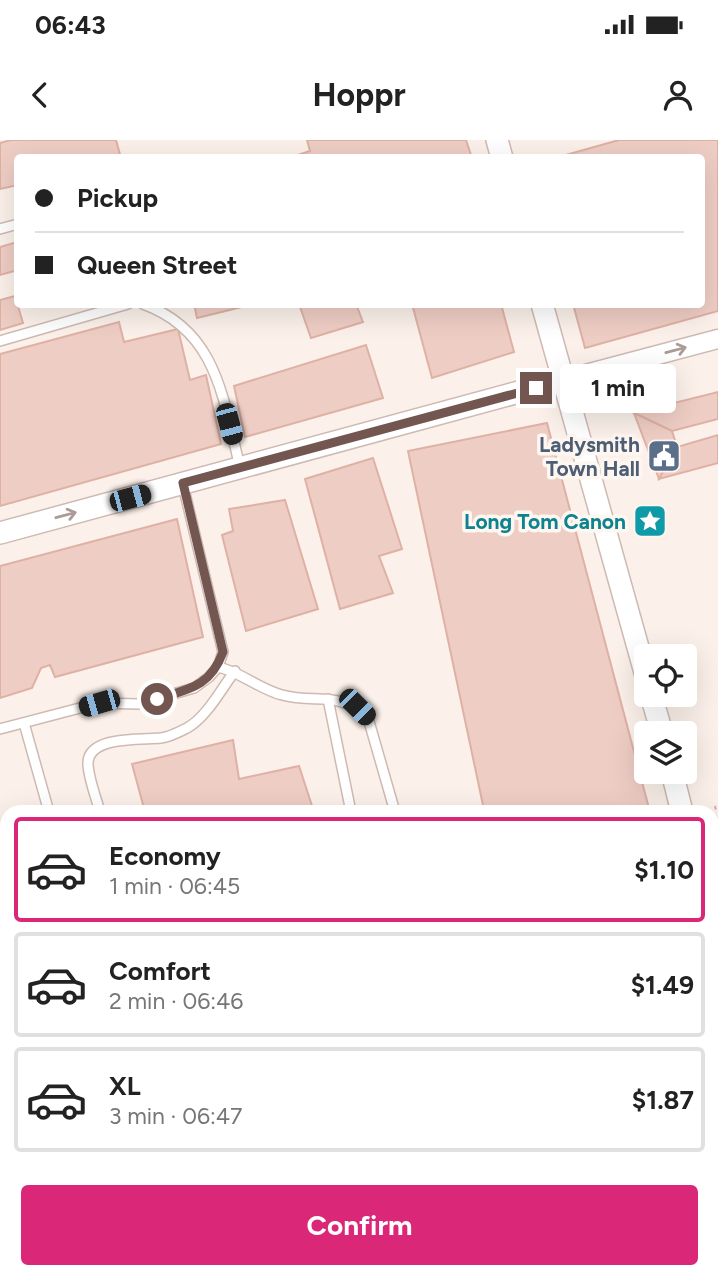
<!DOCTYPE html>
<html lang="en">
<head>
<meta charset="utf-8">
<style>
	:root { --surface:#fff; --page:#f6f6f6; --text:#222; --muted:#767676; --line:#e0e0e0; --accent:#db2777 }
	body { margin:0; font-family:Figtree,sans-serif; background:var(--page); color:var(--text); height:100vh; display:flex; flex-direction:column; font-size:26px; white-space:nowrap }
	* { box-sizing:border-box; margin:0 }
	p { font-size:23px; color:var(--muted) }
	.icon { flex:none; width:38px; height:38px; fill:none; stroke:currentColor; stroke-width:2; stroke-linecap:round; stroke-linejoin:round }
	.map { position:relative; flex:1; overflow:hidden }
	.drawer { position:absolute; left:0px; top:665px; width:719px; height:474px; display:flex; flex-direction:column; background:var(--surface); border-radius:21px 21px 0 0; box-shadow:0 7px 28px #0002 }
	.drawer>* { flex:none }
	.hud { position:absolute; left:14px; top:14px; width:691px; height:154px; border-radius:7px; box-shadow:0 7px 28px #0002; display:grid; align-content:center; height:154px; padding:0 21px; background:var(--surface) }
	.controls { position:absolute; left:634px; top:504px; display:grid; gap:14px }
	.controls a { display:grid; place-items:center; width:63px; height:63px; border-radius:7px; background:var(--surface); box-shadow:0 7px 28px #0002; font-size:35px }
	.end { position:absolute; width:32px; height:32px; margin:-16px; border:9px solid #73564f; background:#fff; box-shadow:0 0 0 4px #fff }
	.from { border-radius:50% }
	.bubble { position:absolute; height:49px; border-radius:7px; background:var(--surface); box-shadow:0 7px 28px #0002; font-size:23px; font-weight:700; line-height:49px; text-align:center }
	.car { position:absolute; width:21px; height:42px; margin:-21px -10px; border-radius:9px; box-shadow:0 0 5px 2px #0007; background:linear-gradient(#222 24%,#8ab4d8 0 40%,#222 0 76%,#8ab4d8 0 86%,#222 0) }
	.hud b { display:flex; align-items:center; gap:24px; height:66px; font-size:26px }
	.hud b+b { border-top:2px solid var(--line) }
	.hud i { width:18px; height:18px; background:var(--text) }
	ul { padding:12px 0 0; list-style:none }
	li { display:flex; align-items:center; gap:21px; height:105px; margin:0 14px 10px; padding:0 7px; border:4px solid var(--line); border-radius:7px }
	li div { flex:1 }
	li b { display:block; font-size:26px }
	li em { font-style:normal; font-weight:700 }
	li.on { border-color:var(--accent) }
	li>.icon { width:63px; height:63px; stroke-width:1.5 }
	.button { display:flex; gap:14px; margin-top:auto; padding:14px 21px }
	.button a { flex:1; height:80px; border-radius:7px; background:var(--accent); color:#fff; font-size:28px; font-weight:700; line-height:80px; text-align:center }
	.status { display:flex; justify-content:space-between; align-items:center; height:49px; padding:0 35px; background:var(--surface); direction:ltr }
	.status svg { height:19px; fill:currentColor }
	header { display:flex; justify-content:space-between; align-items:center; height:91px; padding:0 21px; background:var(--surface); font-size:32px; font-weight:700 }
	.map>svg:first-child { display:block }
</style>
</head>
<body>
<div class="status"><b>06:43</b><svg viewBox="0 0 49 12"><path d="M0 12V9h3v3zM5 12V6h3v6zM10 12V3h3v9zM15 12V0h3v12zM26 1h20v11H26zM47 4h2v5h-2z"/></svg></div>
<header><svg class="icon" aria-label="back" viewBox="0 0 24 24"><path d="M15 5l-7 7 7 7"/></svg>Hoppr<svg class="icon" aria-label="person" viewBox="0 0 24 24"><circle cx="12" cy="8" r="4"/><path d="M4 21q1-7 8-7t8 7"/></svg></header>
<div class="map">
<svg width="718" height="1138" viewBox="0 0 718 1138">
	<rect width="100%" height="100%" fill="#fbf1ea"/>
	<g fill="#eecdc4" stroke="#dfb1a5" stroke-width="2">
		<polygon points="11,0 116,0 121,18 18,18 18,45 0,49 0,3"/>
		<polygon points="307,0 466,0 472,18 289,18 310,11"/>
		<polygon points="619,0 718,0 718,171 585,208 573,164 702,164 702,18 555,18"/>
		<polygon points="17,102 18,130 0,135 0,107"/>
		<polygon points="15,156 23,183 0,190 0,160"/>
		<polygon points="194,164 254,164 197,178"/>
		<polygon points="299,164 356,164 363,182 311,198"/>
		<polygon points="412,164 501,164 514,212 432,238"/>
		<polygon points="119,182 124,202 178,189 190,240 206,235 221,304 0,366 0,214"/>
		<polygon points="366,205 383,258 245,297 234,246"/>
		<polygon points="718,252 718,279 672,291 634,273"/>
		<polygon points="634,273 672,291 677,307 659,339"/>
		<polygon points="547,283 650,672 479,672 484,670 408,311"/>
		<polygon points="718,295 718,323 659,339 677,307"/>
		<polygon points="373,318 402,409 379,416 393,453 340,469 305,339"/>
		<polygon points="285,360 318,469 246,491 222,395 233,391 229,369"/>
		<polygon points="177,379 203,497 55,537 50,525 41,528 32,548 0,558 0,426"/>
		<polygon points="233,600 239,639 299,626 314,672 145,672 132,624"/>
	</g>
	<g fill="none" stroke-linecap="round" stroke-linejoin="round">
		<defs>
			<g id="service">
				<polyline points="0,89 18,84"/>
				<path d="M143,164c75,27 80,96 97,163"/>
				<polyline points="0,201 128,164"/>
				<path d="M218,527c23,5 41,22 64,28 34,9 57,-5 86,23l27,94"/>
				<polyline points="328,559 351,672"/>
				<polyline points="24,583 49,672"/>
				<polyline points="0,589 99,563 138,564 194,548 209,537 218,527 223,512 183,345"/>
				<path d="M100,672c-4,-15 -11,-32 -12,-47 -2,-30 55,-25 73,-27 9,-1 18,-6 26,-10 20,-11 34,-39 48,-57"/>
				<polyline points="474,1132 475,1138"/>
			</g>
			<polyline id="minor" points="563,240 718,199"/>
			<g id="tertiary">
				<polyline points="497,0 502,18"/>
				<polyline points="542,164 646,536"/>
				<polyline points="0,393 563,240"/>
				<polyline points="651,555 662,593"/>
				<polyline points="672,632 682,672"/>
				<polyline points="712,784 718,805"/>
			</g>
			<g id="trunk">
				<polyline points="0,764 7,790"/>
				<polyline points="105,1132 107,1138"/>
			</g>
		</defs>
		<use href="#service" stroke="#cebab3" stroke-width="12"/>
		<use href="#minor" stroke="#cebab3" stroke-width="21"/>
		<use href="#tertiary" stroke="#cebab3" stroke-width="24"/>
		<use href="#trunk" stroke="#d5ccca" stroke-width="32"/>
		<polyline stroke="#d3b0a6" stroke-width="3.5" stroke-dasharray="2 5" stroke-linecap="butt" points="701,672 718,667"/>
		<use href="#service" stroke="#fff" stroke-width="9"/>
		<use href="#minor" stroke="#fff" stroke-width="18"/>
		<use href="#tertiary" stroke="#fff" stroke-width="21"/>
		<use href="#trunk" stroke="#f1bca7" stroke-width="28"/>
	</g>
	<defs><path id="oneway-shaft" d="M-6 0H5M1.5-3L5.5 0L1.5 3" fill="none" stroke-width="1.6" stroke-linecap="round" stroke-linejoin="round" transform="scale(1.75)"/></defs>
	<g stroke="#ab9a95">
		<use href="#oneway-shaft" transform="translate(676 210) rotate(-15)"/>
		<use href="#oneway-shaft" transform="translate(66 375) rotate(-15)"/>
	</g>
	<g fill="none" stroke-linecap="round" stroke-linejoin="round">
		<path stroke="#73564f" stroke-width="9" d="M157,559c32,-10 53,-12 66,-47l-40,-169 353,-95"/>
	</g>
	<defs>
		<symbol id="civic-square" viewBox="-11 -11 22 22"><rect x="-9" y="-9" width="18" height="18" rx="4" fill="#5c6f8a" stroke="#fef6f0"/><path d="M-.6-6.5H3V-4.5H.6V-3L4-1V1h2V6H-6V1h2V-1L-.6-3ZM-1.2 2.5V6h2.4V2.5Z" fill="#fff"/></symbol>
		<symbol id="sight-square" viewBox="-11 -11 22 22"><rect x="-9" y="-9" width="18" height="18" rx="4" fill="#0f9aa8" stroke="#fef6f0"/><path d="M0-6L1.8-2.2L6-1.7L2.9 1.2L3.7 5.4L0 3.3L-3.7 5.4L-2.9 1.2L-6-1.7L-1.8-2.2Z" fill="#fff"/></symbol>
	</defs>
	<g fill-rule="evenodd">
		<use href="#civic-square" x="645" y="297" width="38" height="38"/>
		<use href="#sight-square" x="631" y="362" width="38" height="38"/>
	</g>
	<g text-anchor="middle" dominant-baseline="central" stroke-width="7" stroke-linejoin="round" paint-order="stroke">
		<g font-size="21" font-weight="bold" fill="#4e5e75" stroke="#fef6f0" text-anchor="end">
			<text x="640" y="304">Ladysmith<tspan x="640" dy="24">Town Hall</tspan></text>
		</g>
		<g font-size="21" font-weight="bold" fill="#0d838f" stroke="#fef6f0" text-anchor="end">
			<text x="626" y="381">Long Tom Canon</text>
		</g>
	</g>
</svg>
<div class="controls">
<a><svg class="icon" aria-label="locate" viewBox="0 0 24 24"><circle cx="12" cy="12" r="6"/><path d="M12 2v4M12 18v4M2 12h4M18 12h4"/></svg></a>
<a><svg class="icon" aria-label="layers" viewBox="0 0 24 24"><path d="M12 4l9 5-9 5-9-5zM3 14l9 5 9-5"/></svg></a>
</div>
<i class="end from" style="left:157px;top:559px"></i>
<i class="end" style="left:536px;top:248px"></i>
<div class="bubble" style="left:560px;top:224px;width:116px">1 min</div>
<i class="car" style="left:229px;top:284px;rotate:165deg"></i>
<i class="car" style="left:130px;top:358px;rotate:75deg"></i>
<i class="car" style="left:99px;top:563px;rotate:254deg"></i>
<i class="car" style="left:357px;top:567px;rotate:135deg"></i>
<div class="hud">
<b><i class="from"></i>Pickup</b>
<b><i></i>Queen Street</b>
</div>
<section class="drawer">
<ul>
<li class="on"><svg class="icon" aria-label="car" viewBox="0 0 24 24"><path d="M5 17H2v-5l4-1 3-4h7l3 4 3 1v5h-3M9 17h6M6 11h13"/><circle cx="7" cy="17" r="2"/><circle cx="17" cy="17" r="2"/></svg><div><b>Economy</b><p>1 min · 06:45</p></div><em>$1.10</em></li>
<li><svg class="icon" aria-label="car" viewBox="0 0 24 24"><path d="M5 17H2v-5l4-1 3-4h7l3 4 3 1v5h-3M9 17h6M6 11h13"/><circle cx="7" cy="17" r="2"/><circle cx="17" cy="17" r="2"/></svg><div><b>Comfort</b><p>2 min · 06:46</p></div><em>$1.49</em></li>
<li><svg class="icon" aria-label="car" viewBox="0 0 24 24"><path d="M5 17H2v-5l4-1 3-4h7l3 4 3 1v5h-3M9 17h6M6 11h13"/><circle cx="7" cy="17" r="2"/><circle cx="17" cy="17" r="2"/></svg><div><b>XL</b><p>3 min · 06:47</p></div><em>$1.87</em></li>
</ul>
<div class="button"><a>Confirm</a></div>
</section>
</div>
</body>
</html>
